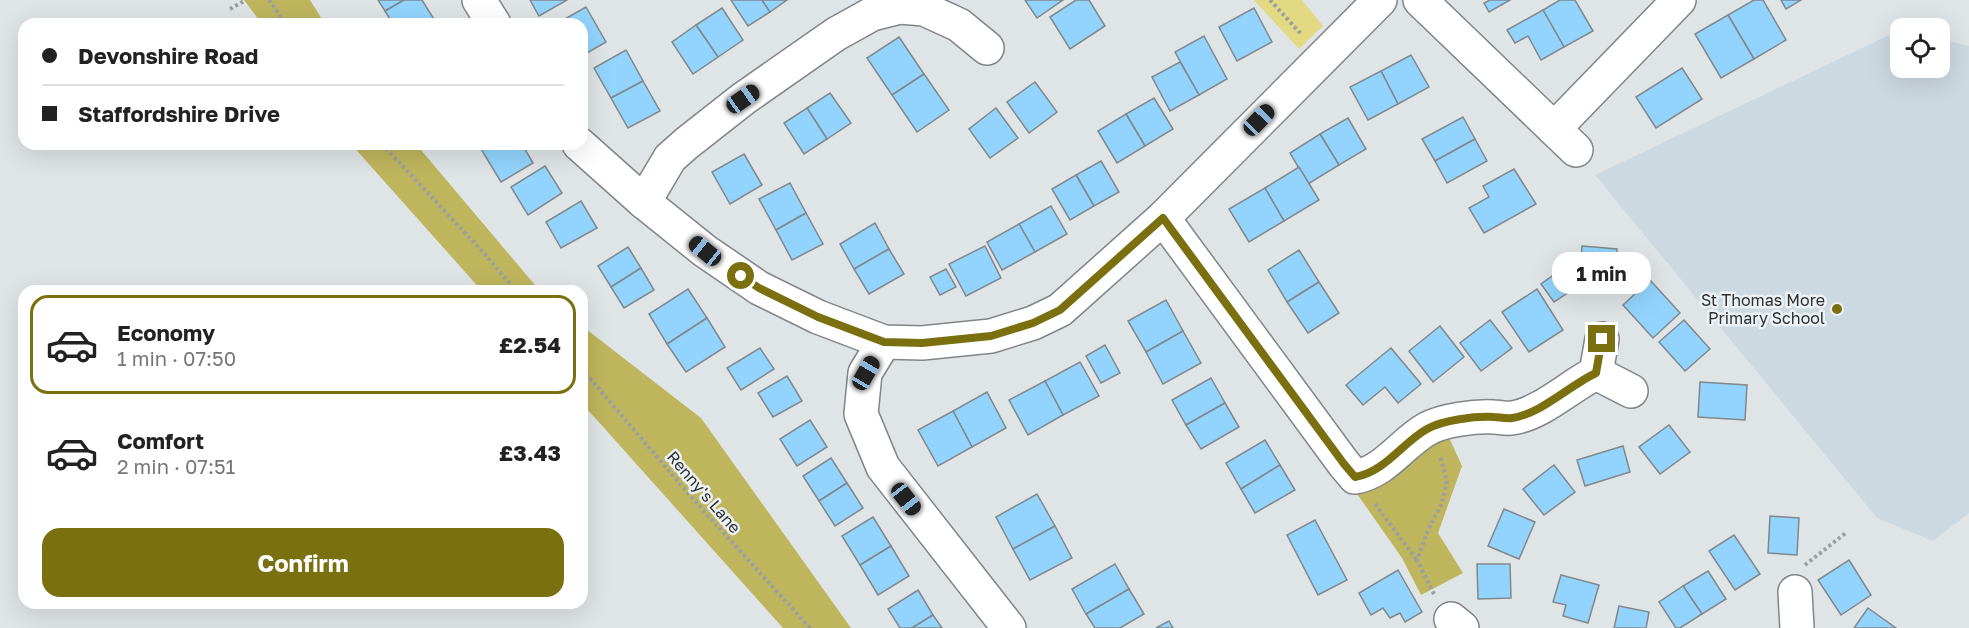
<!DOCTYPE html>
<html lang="en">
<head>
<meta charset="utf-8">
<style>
	:root { --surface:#fff; --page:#f2f2f2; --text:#222; --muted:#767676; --line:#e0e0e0; --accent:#7b7010 }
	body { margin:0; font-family:"Golos Text",sans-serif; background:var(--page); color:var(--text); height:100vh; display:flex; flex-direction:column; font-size:22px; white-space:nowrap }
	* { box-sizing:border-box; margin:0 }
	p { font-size:20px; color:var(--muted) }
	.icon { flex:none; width:33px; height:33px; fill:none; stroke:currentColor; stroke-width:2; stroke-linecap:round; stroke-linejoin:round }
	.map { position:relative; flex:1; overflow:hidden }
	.details { position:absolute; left:18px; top:285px; width:570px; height:324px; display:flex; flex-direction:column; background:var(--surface); border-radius:18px; box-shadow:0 6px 24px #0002 }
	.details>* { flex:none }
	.top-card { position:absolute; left:18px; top:18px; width:570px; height:132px; border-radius:18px; box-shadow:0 6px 24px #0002; display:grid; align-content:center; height:132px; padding:0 24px; background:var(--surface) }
	.buttons { position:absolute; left:1890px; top:18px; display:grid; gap:12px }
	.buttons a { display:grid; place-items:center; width:60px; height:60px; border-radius:12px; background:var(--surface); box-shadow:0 6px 24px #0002; font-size:30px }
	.end { position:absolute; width:27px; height:27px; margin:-14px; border:8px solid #7b7010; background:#fff; box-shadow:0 0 0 3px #fff }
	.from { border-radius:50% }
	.bubble { position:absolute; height:42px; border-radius:18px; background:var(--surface); box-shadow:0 6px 24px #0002; font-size:20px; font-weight:700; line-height:42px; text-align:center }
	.car { position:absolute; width:18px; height:36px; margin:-18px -9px; border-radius:8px; box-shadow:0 0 4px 2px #0007; background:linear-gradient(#222 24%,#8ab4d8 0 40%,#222 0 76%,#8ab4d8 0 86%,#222 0) }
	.top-card b { display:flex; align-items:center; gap:21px; height:57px; font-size:22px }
	.top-card b+b { border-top:2px solid var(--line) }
	.top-card i { width:15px; height:15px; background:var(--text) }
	ul { padding:10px 0 0; list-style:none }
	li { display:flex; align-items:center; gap:18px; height:99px; margin:0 12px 9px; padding:0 12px; border:3px solid transparent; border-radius:18px }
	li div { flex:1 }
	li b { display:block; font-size:22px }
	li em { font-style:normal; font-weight:700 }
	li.current { border-color:var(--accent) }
	li>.icon { width:54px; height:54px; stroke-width:1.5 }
	.action { display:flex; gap:12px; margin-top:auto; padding:12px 24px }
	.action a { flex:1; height:69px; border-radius:18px; background:var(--accent); color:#fff; font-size:24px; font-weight:700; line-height:69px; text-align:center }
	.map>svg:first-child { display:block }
</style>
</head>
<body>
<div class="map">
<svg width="1969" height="628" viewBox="0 0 1969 628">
	<rect width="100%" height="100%" fill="#dfe4e7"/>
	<polygon fill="#cdd9e1" points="1900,30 1900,68 1940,68 1940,39 1969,46 1969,513 1933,541 1877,518 1595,175"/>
	<polygon fill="#e2d982" points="1254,0 1302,0 1323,26 1299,49"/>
	<g fill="#bfb55d">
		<polygon points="244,0 310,0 325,24 262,24"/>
		<polygon points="351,144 416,144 540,291 482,291"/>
		<polygon points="582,326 701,418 851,628 783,628 597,420 582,404"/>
		<polygon points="1446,431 1462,466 1438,533 1463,573 1421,595 1402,558 1353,488"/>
	</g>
	<g fill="#92d4fd" stroke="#82878a" stroke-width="1.5">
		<polygon points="378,0 404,0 385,11"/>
		<polygon points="404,0 422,0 437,24 393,24 385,11"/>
		<polygon points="530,0 567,0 539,16"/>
		<polygon points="731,0 762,0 770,12 748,26"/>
		<polygon points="762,0 787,0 770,12"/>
		<polygon points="1025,0 1063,0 1037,18"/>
		<polygon points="1076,0 1089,0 1105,26 1070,49 1050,17"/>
		<polygon points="1490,0 1510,0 1489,12 1484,3"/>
		<polygon points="1560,0 1575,0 1593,31 1564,47 1543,10"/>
		<polygon points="1754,0 1763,0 1786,40 1754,59 1728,15"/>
		<polygon points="1781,0 1801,0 1786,9"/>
		<polygon points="586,7 606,42 582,56 582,24 556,24"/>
		<polygon points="722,8 743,40 718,57 696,25"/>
		<polygon points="1254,8 1272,42 1237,61 1219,27"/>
		<polygon points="1543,10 1564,47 1541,60 1528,36 1515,43 1507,30"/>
		<polygon points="1728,15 1754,59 1721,78 1695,34"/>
		<polygon points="696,25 718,57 693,74 672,42"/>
		<polygon points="1204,36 1227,79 1199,95 1175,52"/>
		<polygon points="899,37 924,74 892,95 867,58"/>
		<polygon points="626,50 643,81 611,98 594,68"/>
		<polygon points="1411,55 1429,87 1398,104 1381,71"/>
		<polygon points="1180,62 1199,95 1170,111 1152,77"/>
		<polygon points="1682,68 1702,99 1656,128 1636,97"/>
		<polygon points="1381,71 1398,104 1368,120 1350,87"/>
		<polygon points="924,74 949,110 917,132 892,95"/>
		<polygon points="643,81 660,111 628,128 611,98"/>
		<polygon points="1035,82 1057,112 1029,133 1007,102"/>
		<polygon points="830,93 851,123 827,139 807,108"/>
		<polygon points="1154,98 1173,129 1145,146 1126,114"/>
		<polygon points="807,108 827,139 804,154 784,123"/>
		<polygon points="996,108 1018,138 990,158 969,129"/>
		<polygon points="1126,114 1145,146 1117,163 1098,131"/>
		<polygon points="1463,117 1475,139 1435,161 1422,139"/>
		<polygon points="1348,118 1366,149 1339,165 1320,134"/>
		<polygon points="1320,134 1339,165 1308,184 1290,153"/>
		<polygon points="1475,139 1487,161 1447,183 1435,161"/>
		<polygon points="489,144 522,144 533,163 501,182 481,149"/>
		<polygon points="744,154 762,185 730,204 712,172"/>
		<polygon points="1101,161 1119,192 1094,206 1076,175"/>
		<polygon points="545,166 562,193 528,215 511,187"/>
		<polygon points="1299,167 1319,200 1284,221 1265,188"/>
		<polygon points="1514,169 1536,204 1484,233 1469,208 1489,197 1483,186"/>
		<polygon points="1076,175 1094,206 1070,220 1052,189"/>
		<polygon points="790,183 806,213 776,230 759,199"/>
		<polygon points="1265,188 1284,221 1249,242 1229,209"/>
		<polygon points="581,201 597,228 561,248 546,222"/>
		<polygon points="1051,206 1067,234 1035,252 1019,224"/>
		<polygon points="806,213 823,244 792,260 776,230"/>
		<polygon points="875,223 889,249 854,269 840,244"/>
		<polygon points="1019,224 1035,252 1002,270 987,242"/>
		<polygon points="985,246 1001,278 966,296 949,264"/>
		<polygon points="1582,246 1617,249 1613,287 1579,283"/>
		<polygon points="628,247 641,268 611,287 598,266"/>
		<polygon points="889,249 904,274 869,294 854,269"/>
		<polygon points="1299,250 1319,282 1287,302 1268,270"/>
		<polygon points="641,268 654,290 624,308 611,287"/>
		<polygon points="946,269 956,287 940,295 930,277"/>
		<polygon points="1559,271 1572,290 1554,302 1541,284"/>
		<polygon points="1650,280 1680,313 1653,338 1623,305"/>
		<polygon points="1319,282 1339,313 1308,333 1287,302"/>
		<polygon points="688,289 707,318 667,344 649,314"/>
		<polygon points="1537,289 1563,330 1529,352 1502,312"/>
		<polygon points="1166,300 1183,331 1146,352 1128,321"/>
		<polygon points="707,318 725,347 686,372 667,344"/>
		<polygon points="1490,320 1512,348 1481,371 1460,343"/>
		<polygon points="1684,320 1710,349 1685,371 1659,342"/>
		<polygon points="1440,326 1464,357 1433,382 1409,351"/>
		<polygon points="1183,331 1201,363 1163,384 1146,352"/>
		<polygon points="1105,345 1120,373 1101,383 1086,356"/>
		<polygon points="760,348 774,369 741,390 727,368"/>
		<polygon points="1391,348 1421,384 1398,403 1385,387 1363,405 1346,385"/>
		<polygon points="1080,362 1099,396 1063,415 1045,381"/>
		<polygon points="787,376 802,401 773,417 758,393"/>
		<polygon points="1211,378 1225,403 1186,425 1172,400"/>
		<polygon points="1045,381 1063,415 1028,435 1009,400"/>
		<polygon points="1700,382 1747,385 1745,420 1698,417"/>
		<polygon points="987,392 1006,428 972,447 953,411"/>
		<polygon points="1225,403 1239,427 1201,449 1186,425"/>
		<polygon points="953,411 972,447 938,466 918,430"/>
		<polygon points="810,420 827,447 797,466 780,439"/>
		<polygon points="1669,425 1690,452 1660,474 1639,447"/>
		<polygon points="1265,440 1280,465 1241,489 1226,463"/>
		<polygon points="1623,446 1630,472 1585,486 1577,460"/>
		<polygon points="831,458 847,483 819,501 803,476"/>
		<polygon points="1280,465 1295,490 1255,513 1241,489"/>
		<polygon points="1554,465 1575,492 1544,515 1523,489"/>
		<polygon points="847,483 863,508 835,526 819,501"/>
		<polygon points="1037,494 1055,526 1013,549 996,517"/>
		<polygon points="1504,509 1535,522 1519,559 1488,546"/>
		<polygon points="1770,516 1799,518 1797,555 1768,553"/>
		<polygon points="873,517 891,546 860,565 842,536"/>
		<polygon points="1315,520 1347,580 1318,595 1287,535"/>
		<polygon points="1055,526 1072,558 1030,580 1013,549"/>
		<polygon points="1734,535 1760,574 1735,590 1709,551"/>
		<polygon points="891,546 909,576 878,595 860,565"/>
		<polygon points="1849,560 1871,595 1841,615 1818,580"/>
		<polygon points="1115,564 1129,589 1086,614 1072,589"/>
		<polygon points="1477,564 1510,564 1511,598 1478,599"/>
		<polygon points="1398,570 1422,612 1405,622 1400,613 1390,618 1383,608 1371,615 1359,593"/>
		<polygon points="1708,571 1726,599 1702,614 1683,586"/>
		<polygon points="1561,575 1599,585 1588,623 1563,616 1566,605 1553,602"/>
		<polygon points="1683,586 1702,614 1680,628 1676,628 1659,602"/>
		<polygon points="1129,589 1144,614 1120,628 1095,628 1086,614"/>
		<polygon points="918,590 933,615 912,628 900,628 888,609"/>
		<polygon points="1619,606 1649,612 1646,628 1614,628"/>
		<polygon points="1868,608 1896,628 1854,628"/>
		<polygon points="933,615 942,628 912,628"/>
		<polygon points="1169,621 1173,628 1156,628"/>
	</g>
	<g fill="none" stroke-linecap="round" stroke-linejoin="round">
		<defs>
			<g id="minor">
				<polyline points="479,0 494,24"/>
				<polyline points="1420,0 1576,150"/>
				<polyline points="1554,129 1679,0"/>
				<polyline points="579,144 644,202 705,251 759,288 818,317 884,342 922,343 991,336 1033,323 1060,310 1163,218 1380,0"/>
				<polyline points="644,202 670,158 687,143 743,99 836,34 872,14 900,7 924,9 959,25 987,48"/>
				<path d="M1163,218l181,246 11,13c30,-5 47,-34 72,-48 16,-9 48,-13 67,-12 5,0 12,2 18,1 29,-4 59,-33 84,-45l6,-34"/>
				<polyline points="884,342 865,373 861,414 883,467 1009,628"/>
				<polyline points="1596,373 1631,391"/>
				<polyline points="1795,592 1797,628"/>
				<polyline points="1451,619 1462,628"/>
			</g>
		</defs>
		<use href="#minor" stroke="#818588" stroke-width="36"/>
		<g stroke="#9b9fa1" stroke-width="4" stroke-dasharray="3 3" stroke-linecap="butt">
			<polyline points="269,0 286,24"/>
			<polyline points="1270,0 1302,35"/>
			<polyline points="230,9 246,0"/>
			<polyline points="382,144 483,252 516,291"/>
			<polyline points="582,369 693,499 810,628"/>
			<polyline points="1375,504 1417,560"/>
			<polyline points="1805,565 1847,532"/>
			<polyline points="1434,594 1417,560 1428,530 1442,503 1447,481 1440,456"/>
		</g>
		<use href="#minor" stroke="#fff" stroke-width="33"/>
	</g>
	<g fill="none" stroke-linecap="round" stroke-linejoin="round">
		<path stroke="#7b7010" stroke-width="8" d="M741,276l18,12 59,29 66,25 38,1 69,-7 42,-13 27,-13 103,-92 181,246 11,13c30,-5 47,-34 72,-48 16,-9 48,-13 67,-12 5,0 12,2 18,1 29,-4 58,-33 84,-45l6,-34"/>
	</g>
	<circle fill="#7b7010" stroke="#ecf1f4" stroke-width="2" cx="1837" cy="309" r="6"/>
	<g text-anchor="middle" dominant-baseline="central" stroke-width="5" stroke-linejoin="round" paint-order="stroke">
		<g font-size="16" fill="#2d2f30" stroke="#ecf1f4" text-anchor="end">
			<text x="1825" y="300">St Thomas More<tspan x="1825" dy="18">Primary School</tspan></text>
		</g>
		<g font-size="16" fill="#2d2f30" stroke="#ecf1f4">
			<text transform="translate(704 492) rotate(49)">Renny's Lane</text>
		</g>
	</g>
</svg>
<div class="buttons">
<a><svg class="icon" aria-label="locate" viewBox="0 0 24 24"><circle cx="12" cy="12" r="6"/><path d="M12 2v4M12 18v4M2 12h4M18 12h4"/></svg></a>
</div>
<i class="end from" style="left:741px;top:276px"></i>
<i class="end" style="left:1602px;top:339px"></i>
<div class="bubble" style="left:1552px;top:252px;width:99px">1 min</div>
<i class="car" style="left:743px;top:99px;rotate:55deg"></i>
<i class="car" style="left:1259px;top:120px;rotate:44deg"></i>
<i class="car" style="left:705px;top:251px;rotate:309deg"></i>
<i class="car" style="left:866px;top:373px;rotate:30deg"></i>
<i class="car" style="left:906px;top:499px;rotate:142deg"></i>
<div class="top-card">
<b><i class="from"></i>Devonshire Road</b>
<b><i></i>Staffordshire Drive</b>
</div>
<section class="details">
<ul>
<li class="current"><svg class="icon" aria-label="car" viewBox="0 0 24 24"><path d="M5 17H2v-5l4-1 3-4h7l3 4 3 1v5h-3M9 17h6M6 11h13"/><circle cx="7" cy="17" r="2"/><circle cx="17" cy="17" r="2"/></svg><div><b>Economy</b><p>1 min · 07:50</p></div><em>£2.54</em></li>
<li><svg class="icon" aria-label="car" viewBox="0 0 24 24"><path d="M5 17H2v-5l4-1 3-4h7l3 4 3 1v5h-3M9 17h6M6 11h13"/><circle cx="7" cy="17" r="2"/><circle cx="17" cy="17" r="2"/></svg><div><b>Comfort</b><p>2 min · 07:51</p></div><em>£3.43</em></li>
</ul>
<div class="action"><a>Confirm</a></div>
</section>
</div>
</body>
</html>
